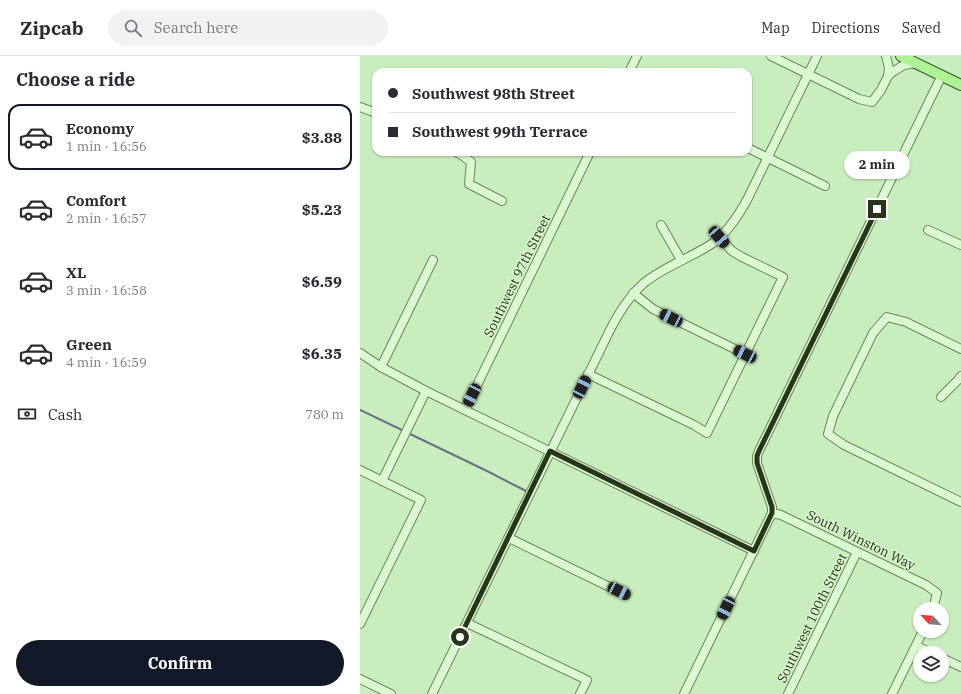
<!DOCTYPE html>
<html lang="en">
<head>
<meta charset="utf-8">
<style>
	:root { --surface:#fff; --page:#f2f2f3; --text:#2b2b33; --muted:#7c7c81; --line:#e1e1e2; --accent:#111827 }
	body { margin:0; font-family:"IBM Plex Serif",serif; background:var(--page); color:var(--text); height:100vh; display:flex; flex-direction:column; font-size:15px; white-space:nowrap }
	* { box-sizing:border-box; margin:0 }
	p { font-size:13px; color:var(--muted) }
	.icon { flex:none; width:22px; height:22px; fill:none; stroke:currentColor; stroke-width:2; stroke-linecap:round; stroke-linejoin:round }
	.map { position:relative; flex:1; overflow:hidden }
	.drawer { display:flex; flex-direction:column; background:var(--surface); width:360px }
	.drawer>* { flex:none }
	.banner { position:absolute; left:12px; top:12px; width:380px; height:88px; border-radius:12px; box-shadow:0 1px 3px #0004; display:grid; align-content:center; height:88px; padding:0 16px; background:var(--surface) }
	.needle { width:26px; rotate:296deg }
	.fabs { position:absolute; left:553px; top:546px; display:grid; gap:8px }
	.fabs a { display:grid; place-items:center; width:36px; height:36px; border-radius:50%; background:var(--surface); box-shadow:0 1px 3px #0004; font-size:20px }
	.end { position:absolute; width:18px; height:18px; margin:-9px; border:5px solid #27351b; background:#fff; box-shadow:0 0 0 2px #fff }
	.from { border-radius:50% }
	.bubble { position:absolute; height:28px; border-radius:14px; background:var(--surface); box-shadow:0 1px 3px #0004; font-size:13px; font-weight:800; line-height:28px; text-align:center }
	.car { position:absolute; width:12px; height:24px; margin:-12px -6px; border-radius:5px; box-shadow:0 0 3px 1px #0007; background:linear-gradient(#222 24%,#8ab4d8 0 40%,#222 0 76%,#8ab4d8 0 86%,#222 0) }
	.banner b { display:flex; align-items:center; gap:14px; height:38px; font-size:15px }
	.banner b+b { border-top:1px solid var(--line) }
	.banner i { width:10px; height:10px; background:var(--text) }
	ul { padding:0; list-style:none }
	li { display:flex; align-items:center; gap:12px; height:66px; margin:0 8px 6px; padding:0 8px; border:2px solid transparent; border-radius:12px }
	li div { flex:1 }
	li b { display:block; font-size:15px }
	li em { font-style:normal; font-weight:800 }
	li.active { border-color:var(--accent) }
	li>.icon { width:36px; height:36px; stroke-width:1.5 }
	h2 { padding:0 16px; font-size:18px; line-height:48px }
	.pay { display:flex; align-items:center; gap:10px; height:44px; padding:0 16px; font-size:15px }
	.pay p { margin-inline-start:auto }
	.action { display:flex; gap:8px; margin-top:auto; padding:8px 16px }
	.action a { flex:1; height:46px; border-radius:24px; background:var(--accent); color:#fff; font-size:16px; font-weight:800; line-height:46px; text-align:center }
	header { display:flex; align-items:center; gap:24px; box-sizing:border-box; height:56px; padding:0 20px; background:var(--surface); border-bottom:1px solid var(--line) }
	header strong { font-size:19px }
	nav { display:flex; gap:22px; margin-inline-start:auto; font-size:14px }
	.search { width:280px; height:36px; background:var(--page); display:flex; align-items:center; gap:10px; box-sizing:border-box; padding:0 14px; border-radius:22px; color:var(--muted); font-size:15px }
	main { display:flex; flex:1; min-height:0 }
	.map>svg:first-child { display:block }
</style>
</head>
<body>
<header>
<strong>Zipcab</strong>
<div class="search"><svg class="icon" aria-label="search" viewBox="0 0 24 24"><circle cx="10" cy="10" r="6"/><path d="M15 15l6 6"/></svg>Search here</div>
<nav><a>Map</a><a>Directions</a><a>Saved</a></nav>
</header>
<main>
<section class="drawer">
<h2>Choose a ride</h2>
<ul>
<li class="active"><svg class="icon" aria-label="car" viewBox="0 0 24 24"><path d="M5 17H2v-5l4-1 3-4h7l3 4 3 1v5h-3M9 17h6M6 11h13"/><circle cx="7" cy="17" r="2"/><circle cx="17" cy="17" r="2"/></svg><div><b>Economy</b><p>1 min · 16:56</p></div><em>$3.88</em></li>
<li><svg class="icon" aria-label="car" viewBox="0 0 24 24"><path d="M5 17H2v-5l4-1 3-4h7l3 4 3 1v5h-3M9 17h6M6 11h13"/><circle cx="7" cy="17" r="2"/><circle cx="17" cy="17" r="2"/></svg><div><b>Comfort</b><p>2 min · 16:57</p></div><em>$5.23</em></li>
<li><svg class="icon" aria-label="car" viewBox="0 0 24 24"><path d="M5 17H2v-5l4-1 3-4h7l3 4 3 1v5h-3M9 17h6M6 11h13"/><circle cx="7" cy="17" r="2"/><circle cx="17" cy="17" r="2"/></svg><div><b>XL</b><p>3 min · 16:58</p></div><em>$6.59</em></li>
<li><svg class="icon" aria-label="car" viewBox="0 0 24 24"><path d="M5 17H2v-5l4-1 3-4h7l3 4 3 1v5h-3M9 17h6M6 11h13"/><circle cx="7" cy="17" r="2"/><circle cx="17" cy="17" r="2"/></svg><div><b>Green</b><p>4 min · 16:59</p></div><em>$6.35</em></li>
</ul>
<div class="pay"><svg class="icon" aria-label="cash" viewBox="0 0 24 24"><path d="M3 7h18v10H3z"/><circle cx="12" cy="12" r="2"/></svg>Cash<p>780 m</p></div>
<div class="action"><a>Confirm</a></div>
</section>
<div class="map">
<svg width="601" height="638" viewBox="0 0 601 638">
	<rect width="100%" height="100%" fill="#c9eebd"/>
	<g fill="none" stroke-linecap="round" stroke-linejoin="round">
		<g stroke="#696f8d" stroke-width="2">
			<polyline points="0,354 44,375"/>
			<polyline points="48,377 127,415 166,435"/>
		</g>
		<defs>
			<g id="minor">
				<polyline points="411,0 499,43 512,46 521,34 528,20 534,15 544,9 556,7"/>
				<polyline points="526,0 529,12 528,20"/>
				<polyline points="269,16 277,0"/>
				<polyline points="0,51 16,57"/>
				<polyline points="388,92 465,130"/>
				<polyline points="96,96 103,100 111,106 109,128 142,145"/>
				<polyline points="301,169 321,204"/>
				<polyline points="568,174 601,189"/>
				<polyline points="273,237 293,253 385,298"/>
				<polyline points="601,293 546,266 527,261 513,277 473,360 468,378 484,389 601,446"/>
				<polyline points="0,297 21,311 66,335 394,495"/>
				<polyline points="21,311 73,204"/>
				<polyline points="228,318 334,369 347,377 423,221 382,201 372,195 359,181"/>
				<polyline points="581,341 599,323 601,320"/>
				<polyline points="105,354 230,96"/>
				<polyline points="0,414 61,444 0,568"/>
				<polyline points="22,425 66,335"/>
				<polyline points="412,457 421,459 566,529 577,537 573,553"/>
				<polyline points="149,482 266,539"/>
				<polyline points="107,567 227,624 220,638"/>
				<polyline points="556,590 572,597"/>
				<polyline points="582,602 601,611"/>
				<polyline points="0,623 31,638"/>
				<path d="M72,638l177,-362c9,-18 19,-35 35,-49 21,-17 47,-25 69,-40 15,-11 25,-27 34,-43l70,-144"/>
				<polyline points="324,638 412,457 412,451 397,407 397,400 399,395 582,19"/>
				<polyline points="428,638 497,496"/>
				<polyline points="532,638 563,575"/>
			</g>
			<polyline id="major" points="541,0 601,29"/>
		</defs>
		<use href="#minor" stroke="#6a8656" stroke-width="10"/>
		<use href="#major" stroke="#3e542b" stroke-width="12"/>
		<use href="#minor" stroke="#daf9d0" stroke-width="8"/>
		<use href="#major" stroke="#abf393" stroke-width="10"/>
	</g>
	<g fill="none" stroke-linecap="round" stroke-linejoin="round">
		<polyline stroke="#27351b" stroke-width="5" points="100,581 190,395 394,495 412,457 412,451 397,407 397,400 399,395 517,153"/>
	</g>
	<g text-anchor="middle" dominant-baseline="central" stroke-width="3" stroke-linejoin="round" paint-order="stroke">
		<g font-size="13" fill="#27351b" stroke="#d6f6cd">
			<text transform="translate(157 220) rotate(-64)">Southwest 97th Street</text>
			<text transform="translate(501 484) rotate(26)">South Winston Way</text>
			<text transform="translate(452 562) rotate(-64)">Southwest 100th Street</text>
		</g>
	</g>
</svg>
<div class="fabs">
<a><svg class="needle" viewBox="-14 -14 28 28"><path d="M0-13l5 13h-10z" fill="#e53935"/><path d="M0 13l5-13h-10z" fill="#7c7c81"/></svg></a>
<a><svg class="icon" aria-label="layers" viewBox="0 0 24 24"><path d="M12 4l9 5-9 5-9-5zM3 14l9 5 9-5"/></svg></a>
</div>
<i class="end from" style="left:100px;top:581px"></i>
<i class="end" style="left:517px;top:153px"></i>
<div class="bubble" style="left:484px;top:95px;width:66px">2 min</div>
<i class="car" style="left:359px;top:181px;rotate:139deg"></i>
<i class="car" style="left:311px;top:262px;rotate:296deg"></i>
<i class="car" style="left:385px;top:298px;rotate:296deg"></i>
<i class="car" style="left:222px;top:331px;rotate:26deg"></i>
<i class="car" style="left:112px;top:339px;rotate:206deg"></i>
<i class="car" style="left:259px;top:535px;rotate:116deg"></i>
<i class="car" style="left:366px;top:552px;rotate:206deg"></i>
<div class="banner">
<b><i class="from"></i>Southwest 98th Street</b>
<b><i></i>Southwest 99th Terrace</b>
</div>
</div>
</main>
</body>
</html>
